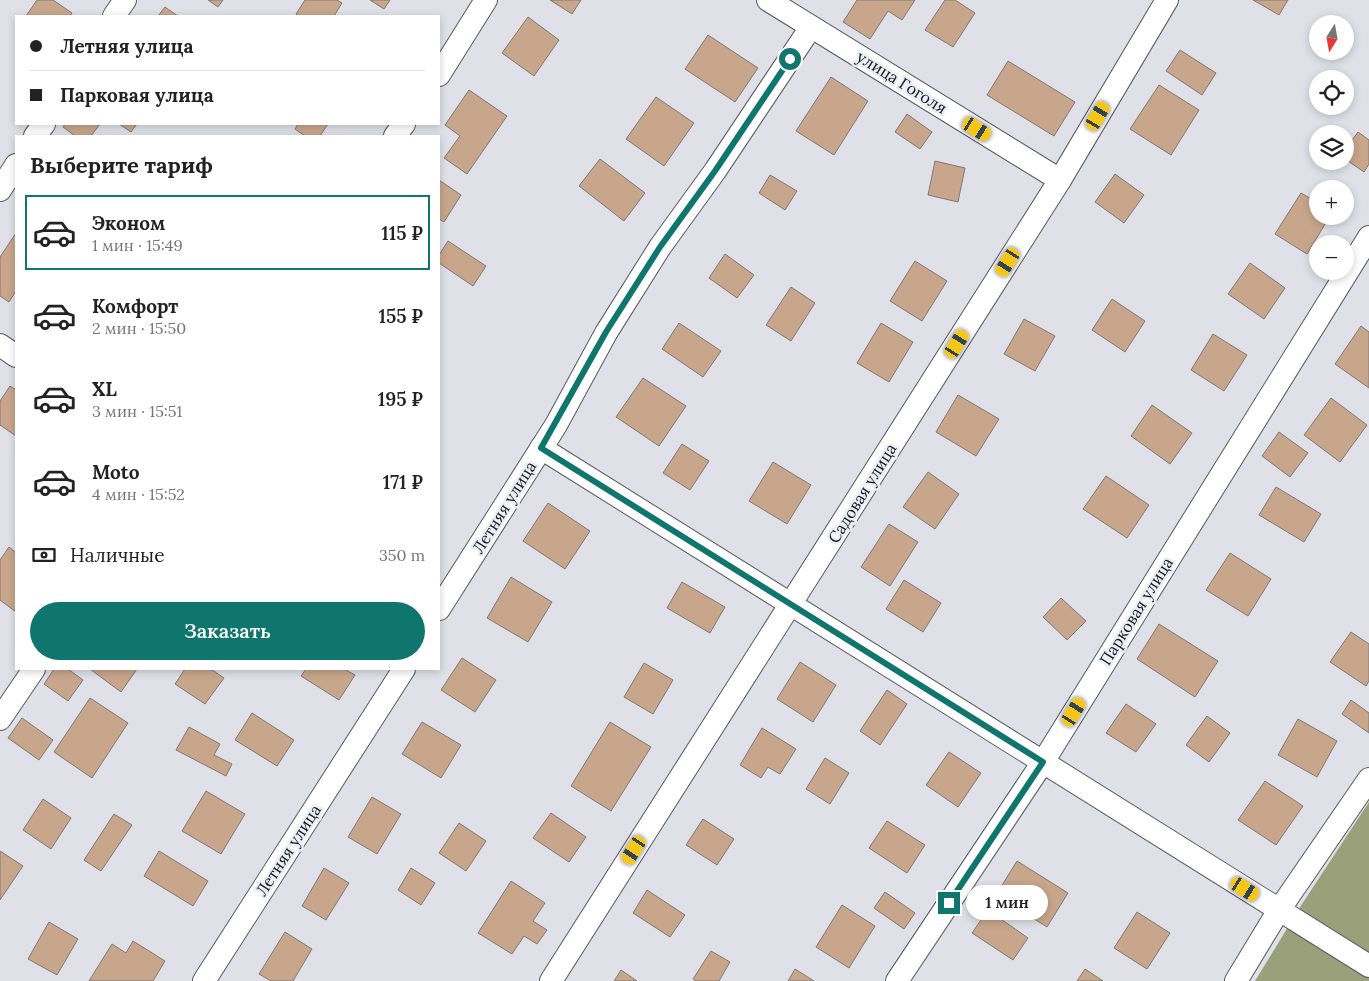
<!DOCTYPE html>
<html lang="ru">
<head>
<meta charset="utf-8">
<style>
	:root { --surface:#fff; --page:#f2f2f2; --text:#222; --muted:#767676; --line:#e0e0e0; --accent:#0f766e }
	body { margin:0; font-family:Lora,serif; background:var(--page); color:var(--text); height:100vh; display:flex; flex-direction:column; font-size:19px; white-space:nowrap }
	* { box-sizing:border-box; margin:0 }
	p { font-size:16px; color:var(--muted) }
	.icon { flex:none; width:28px; height:28px; fill:none; stroke:currentColor; stroke-width:2; stroke-linecap:round; stroke-linejoin:round }
	.map { position:relative; flex:1; overflow:hidden }
	.drawer { position:absolute; left:15px; top:135px; width:425px; height:535px; display:flex; flex-direction:column; background:var(--surface); border-radius:0px; box-shadow:0 2px 8px #0003 }
	.drawer>* { flex:none }
	.banner { position:absolute; left:15px; top:15px; width:425px; height:110px; border-radius:0px; box-shadow:0 2px 8px #0003; display:grid; align-content:center; height:110px; padding:0 15px; background:var(--surface) }
	.needle { width:32px; rotate:191deg }
	.fabs { position:absolute; left:1309px; top:15px; display:grid; gap:10px }
	.fabs a { display:grid; place-items:center; width:45px; height:45px; border-radius:50%; background:var(--surface); box-shadow:0 2px 8px #0003; font-size:25px }
	.end { position:absolute; width:22px; height:22px; margin:-11px; border:6px solid #0f766e; background:#fff; box-shadow:0 0 0 2px #fff }
	.from { border-radius:50% }
	.bubble { position:absolute; height:35px; border-radius:18px; background:var(--surface); box-shadow:0 2px 8px #0003; font-size:16px; font-weight:600; line-height:35px; text-align:center }
	.car { position:absolute; width:15px; height:30px; margin:-15px -8px; border-radius:6px; box-shadow:0 0 4px 1px #0007; background:linear-gradient(#f5c518 24%,#345 0 40%,#f5c518 0 76%,#345 0 86%,#f5c518 0) }
	.banner b { display:flex; align-items:center; gap:18px; height:48px; font-size:19px }
	.banner b+b { border-top:1px solid var(--line) }
	.banner i { width:12px; height:12px; background:var(--text) }
	ul { padding:0; list-style:none }
	li { display:flex; align-items:center; gap:15px; height:75px; margin:0 10px 8px; padding:0 5px; border:2px solid transparent; border-radius:0px }
	li div { flex:1 }
	li b { display:block; font-size:19px }
	li em { font-style:normal; font-weight:600 }
	li.current { border-color:var(--accent) }
	li>.icon { width:45px; height:45px; stroke-width:1.5 }
	h2 { padding:0 15px; font-size:22px; line-height:60px }
	.pay { display:flex; align-items:center; gap:12px; height:55px; padding:0 15px; font-size:19px }
	.pay p { margin-inline-start:auto }
	.button { display:flex; gap:10px; margin-top:auto; padding:10px 15px }
	.button a { flex:1; height:58px; border-radius:30px; background:var(--accent); color:#fff; font-size:20px; font-weight:600; line-height:58px; text-align:center }
	.map>svg:first-child { display:block }
</style>
</head>
<body>
<div class="map">
<svg width="1369" height="981" viewBox="0 0 1369 981">
	<rect width="100%" height="100%" fill="#dfe0e8"/>
	<polygon fill="#9aa07a" points="1369,802 1369,981 1255,981 1302,904"/>
	<g fill="#c8a68c" stroke="#807974">
		<polygon points="37,0 53,0 72,13 70,16 26,16"/>
		<polygon points="208,0 223,0 218,7"/>
		<polygon points="305,0 337,0 342,3 334,16 300,16 296,14"/>
		<polygon points="370,0 390,0 384,9"/>
		<polygon points="550,0 581,0 572,14"/>
		<polygon points="857,0 915,0 902,20 888,11 870,39 843,22"/>
		<polygon points="945,0 955,0 975,13 953,47 925,30"/>
		<polygon points="1253,0 1288,0 1279,15"/>
		<polygon points="165,7 178,16 158,16"/>
		<polygon points="528,17 559,40 534,76 502,53"/>
		<polygon points="708,35 758,68 735,102 685,69"/>
		<polygon points="1180,50 1216,73 1202,95 1166,71"/>
		<polygon points="1008,61 1075,102 1054,136 987,95"/>
		<polygon points="831,77 868,101 834,155 796,131"/>
		<polygon points="1159,85 1199,110 1171,155 1130,129"/>
		<polygon points="469,90 507,116 467,174 444,158 460,136 445,125"/>
		<polygon points="656,97 694,123 664,166 626,139"/>
		<polygon points="907,114 932,132 920,149 895,132"/>
		<polygon points="65,124 100,124 91,136 75,136 63,127"/>
		<polygon points="119,124 137,124 131,132"/>
		<polygon points="298,124 328,124 320,136 305,136 295,129"/>
		<polygon points="1358,132 1369,140 1369,164 1364,172 1345,159 1345,150"/>
		<polygon points="600,159 645,193 624,221 579,186"/>
		<polygon points="935,161 965,168 958,202 928,195"/>
		<polygon points="1115,174 1144,195 1124,223 1095,202"/>
		<polygon points="770,175 797,191 785,210 759,193"/>
		<polygon points="439,180 461,195 444,222 439,219"/>
		<polygon points="1301,193 1318,203 1318,216 1330,216 1307,254 1275,234"/>
		<polygon points="16,233 16,291 9,302 0,296 0,257"/>
		<polygon points="448,241 486,266 473,286 439,263 439,255"/>
		<polygon points="725,254 754,275 737,298 709,278"/>
		<polygon points="915,261 947,281 922,321 890,301"/>
		<polygon points="1250,263 1285,288 1264,319 1228,294"/>
		<polygon points="791,287 815,303 791,341 766,325"/>
		<polygon points="1112,299 1145,321 1125,352 1092,330"/>
		<polygon points="1024,319 1055,336 1035,371 1004,354"/>
		<polygon points="679,323 721,351 703,377 662,349"/>
		<polygon points="881,323 913,342 889,382 857,363"/>
		<polygon points="1361,326 1369,332 1369,388 1335,364"/>
		<polygon points="1213,334 1247,355 1224,391 1191,370"/>
		<polygon points="643,378 686,406 659,446 616,417"/>
		<polygon points="10,386 16,390 16,436 0,425 0,401"/>
		<polygon points="958,395 999,419 976,456 936,432"/>
		<polygon points="1331,398 1367,425 1340,462 1304,435"/>
		<polygon points="1152,405 1192,433 1170,464 1131,436"/>
		<polygon points="1279,432 1308,453 1290,477 1262,456"/>
		<polygon points="682,444 709,461 690,490 663,473"/>
		<polygon points="773,462 811,485 787,524 749,501"/>
		<polygon points="928,472 959,494 935,529 903,507"/>
		<polygon points="1106,476 1149,505 1127,538 1083,509"/>
		<polygon points="1276,487 1321,514 1304,542 1259,515"/>
		<polygon points="548,503 590,531 565,569 523,541"/>
		<polygon points="889,524 918,542 890,586 861,567"/>
		<polygon points="9,547 16,553 16,612 0,600 0,560"/>
		<polygon points="1230,553 1271,579 1248,616 1206,590"/>
		<polygon points="511,577 552,602 528,642 487,618"/>
		<polygon points="904,580 941,603 923,632 886,609"/>
		<polygon points="682,582 725,607 710,633 667,608"/>
		<polygon points="1061,598 1086,621 1067,640 1043,617"/>
		<polygon points="1159,624 1218,661 1195,697 1137,659"/>
		<polygon points="1351,632 1369,644 1369,681 1366,686 1330,662"/>
		<polygon points="462,658 496,680 475,712 441,690"/>
		<polygon points="800,662 836,685 813,722 777,699"/>
		<polygon points="644,663 673,680 653,714 624,697"/>
		<polygon points="54,669 68,669 83,680 68,701 44,684"/>
		<polygon points="90,669 137,669 121,692"/>
		<polygon points="185,669 211,669 224,678 205,704 175,684"/>
		<polygon points="306,669 344,669 355,675 339,700 301,676"/>
		<polygon points="887,690 907,704 880,745 860,731"/>
		<polygon points="90,698 128,723 92,778 54,752"/>
		<polygon points="1351,700 1369,713 1369,733 1342,714"/>
		<polygon points="1126,704 1156,724 1136,752 1106,733"/>
		<polygon points="252,713 294,740 277,766 235,740"/>
		<polygon points="1207,716 1230,733 1209,762 1186,745"/>
		<polygon points="22,718 53,740 39,760 8,738"/>
		<polygon points="1298,719 1337,741 1317,777 1278,755"/>
		<polygon points="422,722 461,745 441,778 402,754"/>
		<polygon points="610,722 651,747 611,811 571,786"/>
		<polygon points="189,727 220,744 214,755 232,764 226,776 176,750"/>
		<polygon points="762,728 796,749 780,774 768,767 761,778 740,765"/>
		<polygon points="949,752 981,773 958,807 926,785"/>
		<polygon points="825,758 849,773 830,804 806,789"/>
		<polygon points="1265,781 1303,806 1276,845 1238,820"/>
		<polygon points="206,791 245,814 221,854 182,831"/>
		<polygon points="372,797 401,814 377,854 348,837"/>
		<polygon points="43,799 71,818 51,849 23,830"/>
		<polygon points="551,813 586,837 569,862 533,838"/>
		<polygon points="114,814 132,825 101,871 84,860"/>
		<polygon points="703,819 734,839 717,865 686,845"/>
		<polygon points="887,821 925,845 907,873 869,848"/>
		<polygon points="459,823 486,841 466,871 439,853"/>
		<polygon points="0,851 23,866 0,900"/>
		<polygon points="159,851 208,881 193,906 144,876"/>
		<polygon points="1017,861 1068,893 1047,927 996,895"/>
		<polygon points="324,868 349,883 326,920 302,906"/>
		<polygon points="411,868 435,883 421,905 398,890"/>
		<polygon points="511,881 545,903 533,921 547,930 537,944 524,936 512,954 478,933"/>
		<polygon points="647,890 685,915 670,937 633,913"/>
		<polygon points="885,892 915,913 904,929 874,908"/>
		<polygon points="842,905 875,926 849,968 816,947"/>
		<polygon points="988,910 1028,938 1013,960 972,933"/>
		<polygon points="1137,912 1170,933 1147,969 1114,948"/>
		<polygon points="49,922 78,939 57,975 28,959"/>
		<polygon points="285,932 312,949 293,981 271,981 259,974"/>
		<polygon points="133,941 165,961 153,981 89,981 112,944 126,953"/>
		<polygon points="711,951 730,962 719,981 696,981 693,979"/>
		<polygon points="795,969 814,981 788,981"/>
		<polygon points="1085,969 1103,981 1077,981"/>
		<polygon points="621,970 637,981 614,981"/>
	</g>
	<g fill="none" stroke-linecap="round" stroke-linejoin="round">
		<defs>
			<g id="street">
				<polyline points="768,0 1060,180"/>
				<polyline points="114,16 125,0"/>
				<polyline points="439,75 486,0"/>
				<polyline points="35,136 44,124"/>
				<polyline points="395,136 404,124"/>
				<polyline points="0,190 16,165"/>
				<polyline points="0,345 16,356"/>
				<polyline points="541,448 1369,966"/>
				<polyline points="439,609 556,425 606,333 660,247 715,171 811,27"/>
				<polyline points="0,719 34,669"/>
				<polyline points="204,981 404,669"/>
				<polyline points="551,981 1060,180 1167,0"/>
				<polyline points="897,981 1043,762 1369,237"/>
				<polyline points="1236,981 1279,910 1369,779"/>
			</g>
		</defs>
		<use href="#street" stroke="#595a61" stroke-width="24"/>
		<use href="#street" stroke="#fff" stroke-width="22"/>
	</g>
	<g fill="none" stroke-linecap="round" stroke-linejoin="round">
		<polyline stroke="#0f766e" stroke-width="6" points="790,59 715,171 660,247 606,332 541,448 1043,762 949,903"/>
	</g>
	<g text-anchor="middle" dominant-baseline="central" stroke-width="5" stroke-linejoin="round" paint-order="stroke">
		<g font-size="16" fill="#17181b" stroke="#eceef5">
			<text transform="translate(902 82) rotate(32)">улица Гоголя</text>
			<text transform="translate(862 493) rotate(-58)">Садовая улица</text>
			<text transform="translate(504 507) rotate(-58)">Летняя улица</text>
			<text transform="translate(1136 611) rotate(-58)">Парковая улица</text>
			<text transform="translate(288 850) rotate(-57)">Летняя улица</text>
		</g>
	</g>
</svg>
<div class="fabs">
<a><svg class="needle" viewBox="-14 -14 28 28"><path d="M0-13l5 13h-10z" fill="#e53935"/><path d="M0 13l5-13h-10z" fill="#767676"/></svg></a>
<a><svg class="icon" aria-label="locate" viewBox="0 0 24 24"><circle cx="12" cy="12" r="6"/><path d="M12 2v4M12 18v4M2 12h4M18 12h4"/></svg></a>
<a><svg class="icon" aria-label="layers" viewBox="0 0 24 24"><path d="M12 4l9 5-9 5-9-5zM3 14l9 5 9-5"/></svg></a>
<a>+</a>
<a>−</a>
</div>
<i class="end from" style="left:790px;top:59px"></i>
<i class="end" style="left:949px;top:903px"></i>
<div class="bubble" style="left:966px;top:885px;width:82px">1 мин</div>
<i class="car" style="left:1098px;top:116px;rotate:31deg"></i>
<i class="car" style="left:977px;top:129px;rotate:122deg"></i>
<i class="car" style="left:1008px;top:262px;rotate:212deg"></i>
<i class="car" style="left:957px;top:344px;rotate:32deg"></i>
<i class="car" style="left:1074px;top:712px;rotate:32deg"></i>
<i class="car" style="left:634px;top:850px;rotate:213deg"></i>
<i class="car" style="left:1245px;top:889px;rotate:122deg"></i>
<div class="banner">
<b><i class="from"></i>Летняя улица</b>
<b><i></i>Парковая улица</b>
</div>
<section class="drawer">
<h2>Выберите тариф</h2>
<ul>
<li class="current"><svg class="icon" aria-label="car" viewBox="0 0 24 24"><path d="M5 17H2v-5l4-1 3-4h7l3 4 3 1v5h-3M9 17h6M6 11h13"/><circle cx="7" cy="17" r="2"/><circle cx="17" cy="17" r="2"/></svg><div><b>Эконом</b><p>1 мин · 15:49</p></div><em>115 ₽</em></li>
<li><svg class="icon" aria-label="car" viewBox="0 0 24 24"><path d="M5 17H2v-5l4-1 3-4h7l3 4 3 1v5h-3M9 17h6M6 11h13"/><circle cx="7" cy="17" r="2"/><circle cx="17" cy="17" r="2"/></svg><div><b>Комфорт</b><p>2 мин · 15:50</p></div><em>155 ₽</em></li>
<li><svg class="icon" aria-label="car" viewBox="0 0 24 24"><path d="M5 17H2v-5l4-1 3-4h7l3 4 3 1v5h-3M9 17h6M6 11h13"/><circle cx="7" cy="17" r="2"/><circle cx="17" cy="17" r="2"/></svg><div><b>XL</b><p>3 мин · 15:51</p></div><em>195 ₽</em></li>
<li><svg class="icon" aria-label="car" viewBox="0 0 24 24"><path d="M5 17H2v-5l4-1 3-4h7l3 4 3 1v5h-3M9 17h6M6 11h13"/><circle cx="7" cy="17" r="2"/><circle cx="17" cy="17" r="2"/></svg><div><b>Moto</b><p>4 мин · 15:52</p></div><em>171 ₽</em></li>
</ul>
<div class="pay"><svg class="icon" aria-label="cash" viewBox="0 0 24 24"><path d="M3 7h18v10H3z"/><circle cx="12" cy="12" r="2"/></svg>Наличные<p>350 m</p></div>
<div class="button"><a>Заказать</a></div>
</section>
</div>
</body>
</html>
